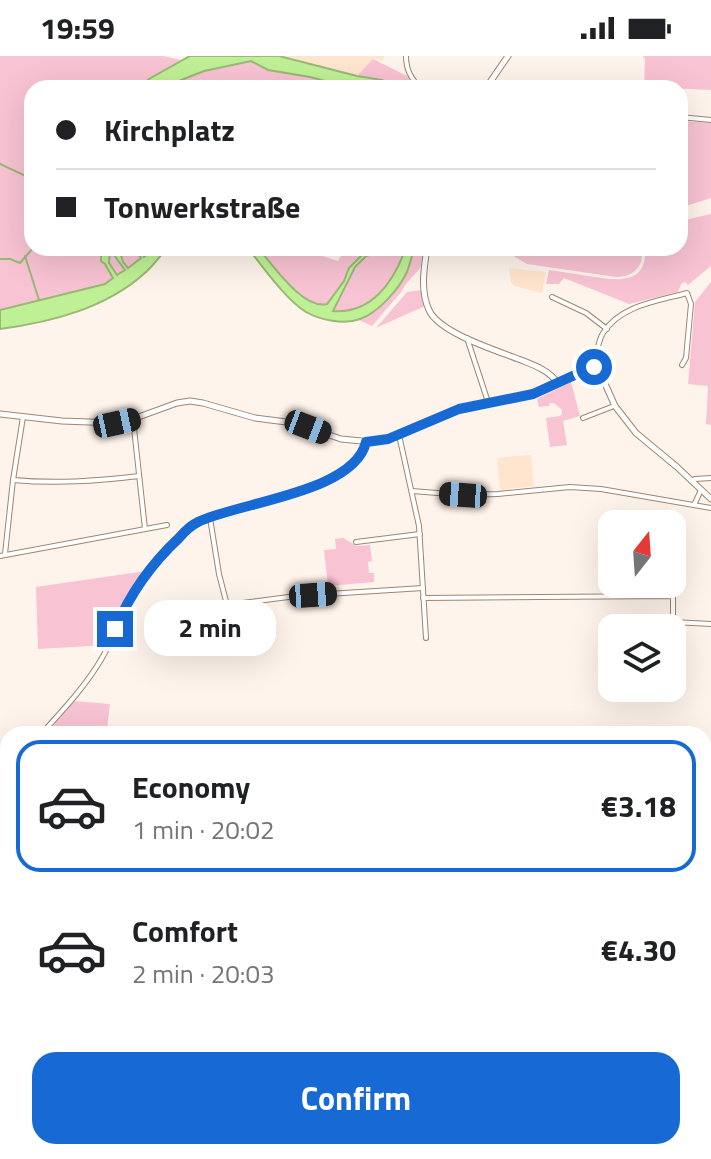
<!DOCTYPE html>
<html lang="en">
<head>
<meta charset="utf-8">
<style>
	:root { --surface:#fff; --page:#f6f6f6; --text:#202124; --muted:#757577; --line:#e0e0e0; --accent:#1769d3 }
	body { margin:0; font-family:"Titillium Web",sans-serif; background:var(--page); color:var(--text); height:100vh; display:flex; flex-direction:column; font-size:30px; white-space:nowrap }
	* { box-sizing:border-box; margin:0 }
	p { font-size:26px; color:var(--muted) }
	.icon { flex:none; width:44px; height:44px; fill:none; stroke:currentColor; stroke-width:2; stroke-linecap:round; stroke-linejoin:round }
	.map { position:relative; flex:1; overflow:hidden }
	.panel { position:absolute; left:0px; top:670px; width:712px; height:434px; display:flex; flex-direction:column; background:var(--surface); border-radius:24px 24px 0 0; box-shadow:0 8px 32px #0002 }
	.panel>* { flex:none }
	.guide { position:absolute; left:24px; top:24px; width:664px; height:176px; border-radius:24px; box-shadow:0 8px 32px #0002; display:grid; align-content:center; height:176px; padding:0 32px; background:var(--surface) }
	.needle { width:52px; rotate:17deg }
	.fabs { position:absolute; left:598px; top:454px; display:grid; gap:16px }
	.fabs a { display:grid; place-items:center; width:88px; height:88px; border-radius:16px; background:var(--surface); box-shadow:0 8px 32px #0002; font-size:40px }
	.end { position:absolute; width:36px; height:36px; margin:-18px; border:10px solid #1769d3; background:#fff; box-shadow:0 0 0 4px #fff }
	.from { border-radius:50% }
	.bubble { position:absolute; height:56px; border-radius:24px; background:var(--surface); box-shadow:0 8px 32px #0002; font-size:26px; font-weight:700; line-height:56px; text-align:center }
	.car { position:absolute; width:24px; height:48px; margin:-24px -12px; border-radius:10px; box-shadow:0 0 6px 2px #0007; background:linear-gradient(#222 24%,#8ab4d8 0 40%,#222 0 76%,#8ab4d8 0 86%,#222 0) }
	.guide b { display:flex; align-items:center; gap:28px; height:76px; font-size:30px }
	.guide b+b { border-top:2px solid var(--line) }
	.guide i { width:20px; height:20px; background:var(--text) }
	ul { padding:14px 0 0; list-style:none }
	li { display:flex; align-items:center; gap:24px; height:132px; margin:0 16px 12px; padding:0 16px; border:4px solid transparent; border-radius:24px }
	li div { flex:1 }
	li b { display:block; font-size:30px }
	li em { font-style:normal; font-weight:700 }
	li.current { border-color:var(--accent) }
	li>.icon { width:72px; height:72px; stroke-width:1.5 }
	.button { display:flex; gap:16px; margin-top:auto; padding:16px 32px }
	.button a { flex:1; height:92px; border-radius:24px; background:var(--accent); color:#fff; font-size:32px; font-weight:700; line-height:92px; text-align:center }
	.status { display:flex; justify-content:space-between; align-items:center; height:56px; padding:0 40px; background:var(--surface); direction:ltr }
	.status svg { height:22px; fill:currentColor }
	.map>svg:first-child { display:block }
</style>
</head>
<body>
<div class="status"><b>19:59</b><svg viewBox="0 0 49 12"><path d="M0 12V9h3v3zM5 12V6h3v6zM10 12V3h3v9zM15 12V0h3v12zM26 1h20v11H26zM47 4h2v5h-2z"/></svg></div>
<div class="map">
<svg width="711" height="1103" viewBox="0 0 711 1103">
	<rect width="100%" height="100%" fill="#fff4eb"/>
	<g fill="#ffe5cd">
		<polygon points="279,0 384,0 383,5 375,2 357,20"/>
		<polygon points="509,212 546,216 542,237 514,230 511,226"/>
		<polygon points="531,399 534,430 500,434 497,402"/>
	</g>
	<g fill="#f8c3d3">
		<polygon points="0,0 163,0 181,4 149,23 140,32 32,32 32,192 144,192 148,198 105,228 0,254"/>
		<polygon points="643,0 711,0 711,34 644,31 645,3"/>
		<polygon points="373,3 407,20 418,32 398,32 382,24 357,20"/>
		<path d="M251,5l17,9 42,7 42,11h-185c26,-16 54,-22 84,-27z"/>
		<polygon points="680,65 711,67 711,142 680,152"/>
		<path d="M711,158v52l-23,19 -3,-3 -4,2 -3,8 -49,12 -65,-26 -5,6h-13l3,-14c13,2 26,4 39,6 26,4 60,11 57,-28h35v-27z"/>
		<polygon points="258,192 313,192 313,197 338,205 346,192 406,192 398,214 389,227 366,250 345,256 332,255 311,247 296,236"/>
		<path d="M414,192h9c4,24 -12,24 -21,43l-30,35 -13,-6 19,-13 30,-37z"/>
		<path d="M509,192h133c2,18 -8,29 -26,29l-89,-13 -12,-7z"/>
		<polygon points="711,226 711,369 706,368 708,330 688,328 695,246"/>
		<polygon points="422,234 425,250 376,272 407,236"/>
		<polygon points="571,326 580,360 563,365 567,389 550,391 546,362 560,360 562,358 562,354 554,347 550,347 549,350 539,351 537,343"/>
		<polygon points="343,482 357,490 370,489 372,505 368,506 369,517 374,517 374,526 328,530 324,494 336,493 335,483"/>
		<polygon points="146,515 132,533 107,589 38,593 36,531"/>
		<polygon points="74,645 110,648 107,673 52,672"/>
		<polygon points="0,871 8,871 8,1096 305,1096 303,1103 0,1103"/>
		<polygon points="704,879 711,879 711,1103 390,1103 392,1096 704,1096"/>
	</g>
	<g fill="#c0f096" stroke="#9ab876" stroke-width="2" fill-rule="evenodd">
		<polygon points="190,0 279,0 357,20 382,24 398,32 352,32 310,21 268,14 251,5 204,15 179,25 167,32 140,32 149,23"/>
		<path d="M101,192h9l-1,15 8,12 8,-5 -11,-15v-7h5l4,14 5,6 13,-10 -7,-10h3l7,9 4,-4 -4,-5h23c-7,8 -13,17 -21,24 -39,36 -94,50 -146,57v-19l105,-26 8,-6 -8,-14 -4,-3z"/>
		<path d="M248,192h10c15,17 45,62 69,56l17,-23 5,-13 15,-15 12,-5h38c-2,8 -4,16 -7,24 -8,17 -29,41 -47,47 -16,6 -40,1 -54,-7 -19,-11 -44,-46 -58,-64zM388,193l17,1c-12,33 -34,64 -72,61l22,-44 11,-11z"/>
	</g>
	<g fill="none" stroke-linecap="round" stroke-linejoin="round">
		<g stroke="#9ab876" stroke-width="2">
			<polyline points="0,108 32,123"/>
			<polyline points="25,200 39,244"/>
			<polyline points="0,203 10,203 20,207 33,192"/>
		</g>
		<defs>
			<g id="minor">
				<path d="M406,0c0,14 5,22 14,32"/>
				<polyline points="680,61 711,64"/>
				<polyline points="552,241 586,257 607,273"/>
				<polyline points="467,282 488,346"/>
				<path d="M593,314c3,-12 4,-27 10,-37 18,-28 55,-32 84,-40l4,11 -5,54 -4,7"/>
				<polyline points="583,362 614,350"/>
				<polyline points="133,363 145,473"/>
				<polyline points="399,379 419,470 426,582"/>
				<path d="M13,424c43,4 83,1 126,-4"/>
				<polyline points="691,425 695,423 711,422"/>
				<polyline points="412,435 463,439 498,438 570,431 601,433 711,452"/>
				<polyline points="694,449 701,434"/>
				<polyline points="210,462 219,518 227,549 296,540 423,532"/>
				<polyline points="356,486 420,478"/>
				<polyline points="5,498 13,424 23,361"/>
				<polyline points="0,500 167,469"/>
				<polyline points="423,542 673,540 673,566 711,568"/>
				<path d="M44,675c21,-23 43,-47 58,-73 9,-15 13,-31 20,-46 17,-34 44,-68 75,-90 14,-4 28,-9 42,-13 36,-11 117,-24 127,-67"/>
			</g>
			<g id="tertiary">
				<polyline points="486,32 508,0"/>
				<path d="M427,192c-3,20 -7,43 2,62 10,23 69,41 92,50 15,6 27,10 37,23"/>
				<polyline points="0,358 62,365 117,367 133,363 177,347 190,345 203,347 255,362 294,367 341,383 372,386 399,379 459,353 533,338 577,318 593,314 602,321 615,350 636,377 677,411 711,443"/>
			</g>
		</defs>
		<use href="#minor" stroke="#9e8670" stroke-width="6"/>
		<use href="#tertiary" stroke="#9e8670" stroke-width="7"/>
		<use href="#minor" stroke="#fff" stroke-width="4"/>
		<use href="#tertiary" stroke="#fff" stroke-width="5"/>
		<defs>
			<g id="rail">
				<polyline points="0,857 8,857"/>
				<polyline points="704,868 711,868"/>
			</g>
		</defs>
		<use href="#rail" stroke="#756b61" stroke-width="5"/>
		<use href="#rail" stroke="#fff" stroke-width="2" stroke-dasharray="6" stroke-linecap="butt"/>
	</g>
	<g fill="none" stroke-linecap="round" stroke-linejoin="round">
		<path stroke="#1769d3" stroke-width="10" d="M115,573c15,-35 36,-65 64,-91 5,-6 11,-12 19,-16 41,-20 156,-29 168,-80l22,-3 71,-30 74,-15 44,-20 16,-4 1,-3"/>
	</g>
</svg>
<div class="fabs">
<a><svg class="needle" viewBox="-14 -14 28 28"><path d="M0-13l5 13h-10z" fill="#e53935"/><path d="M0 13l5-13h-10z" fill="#757577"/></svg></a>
<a><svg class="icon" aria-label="layers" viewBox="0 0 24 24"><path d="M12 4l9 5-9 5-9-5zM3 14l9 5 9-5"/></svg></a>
</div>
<i class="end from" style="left:594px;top:311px"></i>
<i class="end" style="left:115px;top:573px"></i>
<div class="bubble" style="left:144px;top:544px;width:132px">2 min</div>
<i class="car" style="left:117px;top:367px;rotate:78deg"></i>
<i class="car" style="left:308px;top:371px;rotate:111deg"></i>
<i class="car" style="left:463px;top:439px;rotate:274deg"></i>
<i class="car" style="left:313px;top:539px;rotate:86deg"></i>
<div class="guide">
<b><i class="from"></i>Kirchplatz</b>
<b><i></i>Tonwerkstraße</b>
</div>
<section class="panel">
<ul>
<li class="current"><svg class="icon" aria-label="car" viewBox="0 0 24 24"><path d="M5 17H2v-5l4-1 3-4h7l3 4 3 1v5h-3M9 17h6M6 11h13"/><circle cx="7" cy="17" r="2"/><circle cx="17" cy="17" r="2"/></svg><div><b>Economy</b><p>1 min · 20:02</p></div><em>€3.18</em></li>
<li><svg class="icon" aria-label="car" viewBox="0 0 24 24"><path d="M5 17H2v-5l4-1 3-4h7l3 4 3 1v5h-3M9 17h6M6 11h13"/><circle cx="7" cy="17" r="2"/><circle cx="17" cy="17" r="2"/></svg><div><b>Comfort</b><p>2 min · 20:03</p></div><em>€4.30</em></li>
</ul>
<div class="button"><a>Confirm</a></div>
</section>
</div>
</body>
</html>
